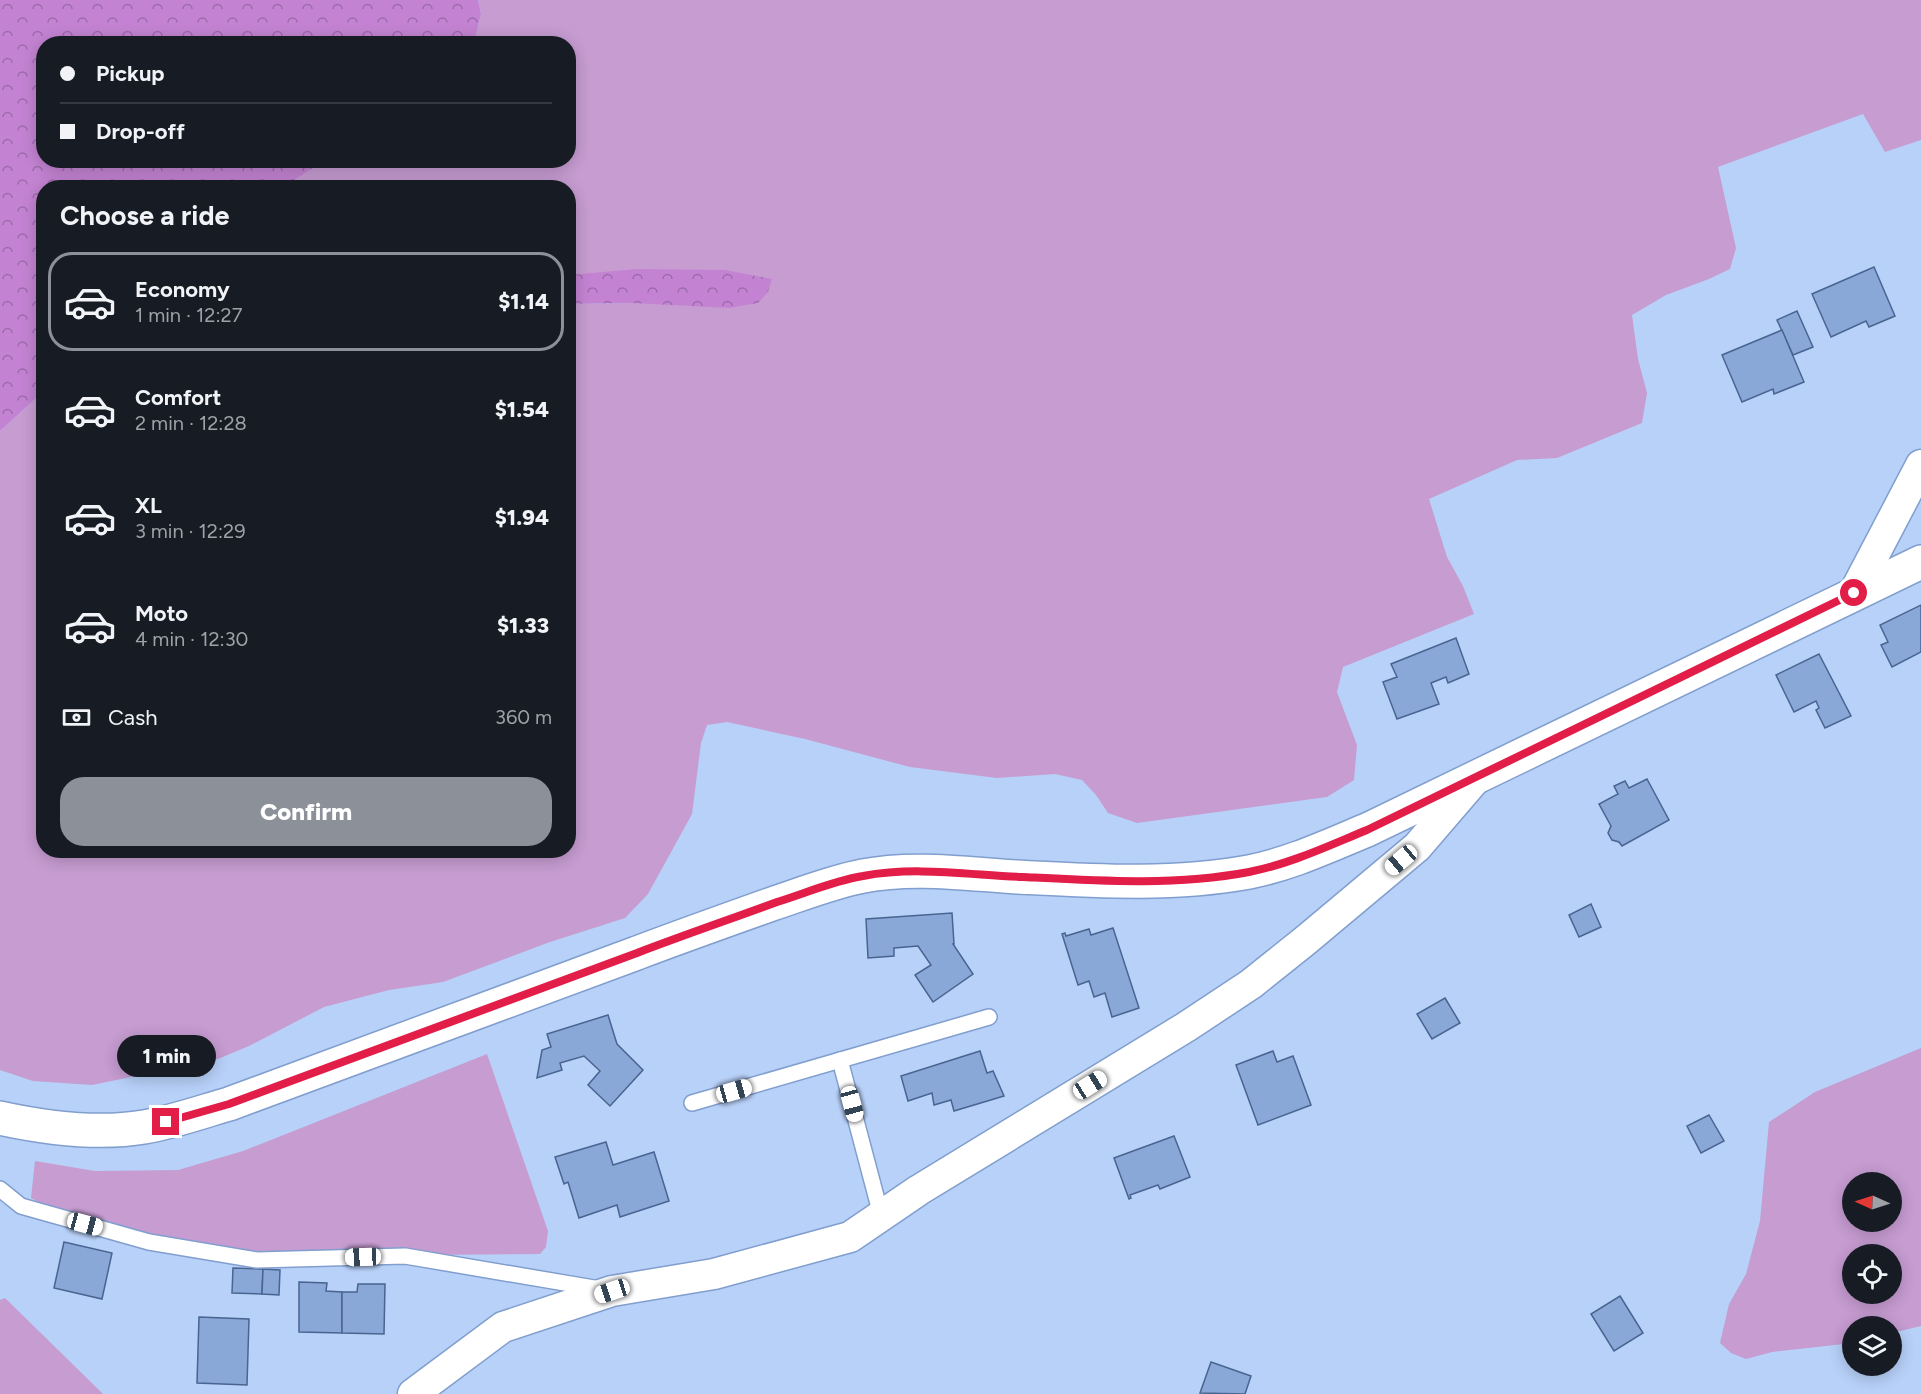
<!DOCTYPE html>
<html lang="en">
<head>
<meta charset="utf-8">
<style>
	:root { --surface:#171b24; --page:#242831; --text:#f1f3f6; --muted:#9ea1a6; --line:#363941; --accent:#8c9099 }
	body { margin:0; font-family:Figtree,sans-serif; background:var(--page); color:var(--text); height:100vh; display:flex; flex-direction:column; font-size:22px; white-space:nowrap }
	* { box-sizing:border-box; margin:0 }
	p { font-size:20px; color:var(--muted) }
	.icon { flex:none; width:33px; height:33px; fill:none; stroke:currentColor; stroke-width:2; stroke-linecap:round; stroke-linejoin:round }
	.map { position:relative; flex:1; overflow:hidden }
	.side { position:absolute; left:36px; top:180px; width:540px; height:678px; display:flex; flex-direction:column; background:var(--surface); border-radius:24px; box-shadow:0 3px 15px #0003 }
	.side>* { flex:none }
	.guide { position:absolute; left:36px; top:36px; width:540px; height:132px; border-radius:24px; box-shadow:0 3px 15px #0003; display:grid; align-content:center; height:132px; padding:0 24px; background:var(--surface) }
	.needle { width:39px; rotate:273deg }
	.buttons { position:absolute; left:1842px; top:1172px; display:grid; gap:12px }
	.buttons a { display:grid; place-items:center; width:60px; height:60px; border-radius:50%; background:var(--surface); box-shadow:0 3px 15px #0003; font-size:30px }
	.end { position:absolute; width:27px; height:27px; margin:-14px; border:8px solid #e11d48; background:#fff; box-shadow:0 0 0 3px #fff }
	.from { border-radius:50% }
	.bubble { position:absolute; height:42px; border-radius:21px; background:var(--surface); box-shadow:0 3px 15px #0003; font-size:20px; font-weight:800; line-height:42px; text-align:center }
	.car { position:absolute; width:18px; height:36px; margin:-18px -9px; border-radius:8px; box-shadow:0 0 4px 2px #0007; background:linear-gradient(#fff 24%,#345 0 40%,#fff 0 76%,#345 0 86%,#fff 0) }
	.guide b { display:flex; align-items:center; gap:21px; height:57px; font-size:22px }
	.guide b+b { border-top:2px solid var(--line) }
	.guide i { width:15px; height:15px; background:var(--text) }
	ul { padding:0; list-style:none }
	li { display:flex; align-items:center; gap:18px; height:99px; margin:0 12px 9px; padding:0 12px; border:3px solid transparent; border-radius:24px }
	li div { flex:1 }
	li b { display:block; font-size:22px }
	li em { font-style:normal; font-weight:800 }
	li.on { border-color:var(--accent) }
	li>.icon { width:54px; height:54px; stroke-width:1.5 }
	h2 { padding:0 24px; font-size:27px; line-height:72px }
	.pay { display:flex; align-items:center; gap:15px; height:66px; padding:0 24px; font-size:22px }
	.pay p { margin-inline-start:auto }
	.action { display:flex; gap:12px; margin-top:auto; padding:12px 24px }
	.action a { flex:1; height:69px; border-radius:24px; background:var(--accent); color:#fff; font-size:24px; font-weight:800; line-height:69px; text-align:center }
	.map>svg:first-child { display:block }
</style>
</head>
<body>
<div class="map">
<svg width="1921" height="1394" viewBox="0 0 1921 1394">
	<defs>
		<pattern id="forest-crowns" width="20" height="18" patternUnits="userSpaceOnUse" patternTransform="scale(1.5)"><rect width="20" height="18" fill="#c383d2"/><path d="M2 6a3 3 0 1 1 6 0M12 15a3 3 0 1 1 6 0" fill="none" stroke="#9d6aab"/></pattern>
	</defs>
	<rect width="100%" height="100%" fill="#b8d1f9"/>
	<g fill="#c69cd1" fill-rule="evenodd">
		<polygon points="478,0 1921,0 1921,140 1885,152 1863,114 1718,167 1736,248 1730,269 1709,279 1666,295 1632,315 1638,359 1647,393 1642,423 1557,458 1517,460 1429,499 1447,557 1463,586 1474,614 1343,667 1337,692 1357,745 1354,780 1327,797 1137,823 1108,813 1096,795 1082,780 1055,774 997,778 910,767 805,739 727,722 707,725 701,743 692,814 648,894 625,918 547,943 443,982 389,990 324,1007 249,1046 218,1059 92,1085 33,1081 0,1070 0,431 43,392 44,850 568,850 569,304 633,303 586,274 569,275 568,188 284,187 324,161 568,160 568,44 474,43 481,14"/>
		<path d="M1921,1048v278l-29,7v-7h-40v16l-8,2 -72,8 -26,7 -15,-6 -11,-10 9,-39 17,-30 14,-53 9,-99 46,-30zM1852,1182h40v39h-40zM1852,1254h40v39h-40z"/>
		<polygon points="487,1054 548,1231 546,1247 540,1254 304,1256 245,1252 124,1231 46,1206 31,1198 35,1161 95,1171 178,1170 243,1151"/>
		<polygon points="5,1298 100,1391 103,1394 0,1394 0,1300"/>
	</g>
	<g fill="url(#forest-crowns)">
		<polygon points="0,0 478,0 481,14 474,43 44,44 44,160 324,161 284,187 44,188 43,392 0,431"/>
		<polygon points="637,269 725,270 772,279 768,292 758,303 729,308 633,303 569,304 569,275"/>
	</g>
	<g fill="#89a7d7" stroke="#496490" stroke-width="1.5">
		<polygon points="1874,267 1895,316 1869,327 1866,321 1831,337 1812,294"/>
		<polygon points="1797,311 1813,347 1793,355 1777,320"/>
		<polygon points="1782,330 1804,382 1774,394 1773,389 1742,402 1722,355"/>
		<polygon points="1921,605 1921,652 1892,667 1881,645 1888,642 1880,625"/>
		<polygon points="1456,638 1469,674 1448,683 1446,677 1431,683 1439,704 1397,719 1383,682 1397,677 1391,664"/>
		<polygon points="1819,654 1851,716 1825,728 1816,710 1819,708 1816,701 1794,712 1776,675"/>
		<polygon points="1647,779 1669,820 1622,846 1619,842 1612,840 1608,833 1611,826 1599,804 1618,794 1614,786 1625,781 1629,788"/>
		<polygon points="1591,904 1601,927 1579,937 1569,915"/>
		<polygon points="952,913 954,944 953,944 973,974 933,1002 915,975 931,965 918,946 894,948 894,956 868,958 866,919"/>
		<polygon points="1113,928 1139,1008 1112,1017 1105,993 1094,997 1089,981 1078,985 1062,934 1065,933 1066,936 1089,929 1091,935"/>
		<polygon points="1445,998 1460,1023 1432,1039 1417,1014"/>
		<polygon points="608,1015 617,1044 643,1070 610,1106 588,1085 600,1071 584,1056 560,1063 562,1070 537,1078 542,1050 551,1047 547,1034"/>
		<polygon points="980,1051 987,1073 993,1071 1004,1096 954,1111 951,1100 934,1105 932,1093 908,1101 901,1076"/>
		<polygon points="1273,1051 1277,1062 1293,1056 1311,1105 1258,1125 1236,1065"/>
		<polygon points="1709,1115 1724,1141 1701,1153 1687,1126"/>
		<polygon points="1174,1136 1190,1177 1160,1189 1158,1185 1130,1195 1131,1198 1129,1199 1114,1158"/>
		<polygon points="606,1142 613,1165 654,1152 669,1201 620,1217 617,1205 579,1218 568,1182 564,1184 555,1157"/>
		<polygon points="64,1242 112,1253 102,1299 54,1288"/>
		<polygon points="233,1268 263,1269 262,1294 232,1293"/>
		<polygon points="263,1269 280,1270 279,1295 262,1294"/>
		<polygon points="299,1282 327,1283 326,1291 342,1292 342,1333 299,1332"/>
		<polygon points="358,1284 385,1284 384,1334 342,1333 342,1292 357,1292"/>
		<polygon points="1620,1296 1643,1333 1614,1351 1591,1314"/>
		<polygon points="199,1317 249,1319 247,1385 197,1383"/>
		<polygon points="1211,1362 1251,1376 1245,1394 1200,1393"/>
	</g>
	<g fill="none" stroke-linecap="round" stroke-linejoin="round">
		<defs>
			<g id="lane">
				<polyline points="840,1060 881,1215"/>
				<polyline points="692,1103 989,1017"/>
				<polyline points="0,1189 21,1206 149,1242 257,1260 405,1256 600,1289"/>
			</g>
			<g id="street">
				<polyline points="1854,593 1921,465"/>
				<polyline points="413,1394 503,1327 612,1291 714,1274 850,1237 919,1190 1186,1027 1251,984 1306,940 1417,847 1478,776"/>
			</g>
			<path id="secondary" d="M0,1118c46,10 97,17 144,9 29,-5 57,-15 85,-23 136,-51 272,-101 408,-151 45,-17 90,-33 135,-49 30,-10 60,-22 91,-28 50,-10 104,-2 154,1 78,4 156,9 232,-5 41,-8 79,-26 118,-42l554,-268"/>
		</defs>
		<use href="#lane" stroke="#809ece" stroke-width="18"/>
		<use href="#street" stroke="#809ece" stroke-width="33"/>
		<use href="#secondary" stroke="#809ece" stroke-width="36"/>
		<use href="#lane" stroke="#fff" stroke-width="15"/>
		<use href="#street" stroke="#fff" stroke-width="30"/>
		<use href="#secondary" stroke="#fff" stroke-width="33"/>
	</g>
	<g fill="none" stroke-linecap="round" stroke-linejoin="round">
		<path stroke="#e11d48" stroke-width="8" d="M166,1122l63,-18c136,-51 272,-101 408,-151 47,-18 94,-34 140,-51 29,-9 56,-21 86,-26 52,-10 108,-1 160,1 76,4 152,9 226,-5 41,-8 79,-26 118,-42l487,-237"/>
	</g>
</svg>
<div class="buttons">
<a><svg class="needle" viewBox="-14 -14 28 28"><path d="M0-13l5 13h-10z" fill="#e53935"/><path d="M0 13l5-13h-10z" fill="#9ea1a6"/></svg></a>
<a><svg class="icon" aria-label="locate" viewBox="0 0 24 24"><circle cx="12" cy="12" r="6"/><path d="M12 2v4M12 18v4M2 12h4M18 12h4"/></svg></a>
<a><svg class="icon" aria-label="layers" viewBox="0 0 24 24"><path d="M12 4l9 5-9 5-9-5zM3 14l9 5 9-5"/></svg></a>
</div>
<i class="end from" style="left:1854px;top:593px"></i>
<i class="end" style="left:166px;top:1122px"></i>
<div class="bubble" style="left:117px;top:1035px;width:99px">1 min</div>
<i class="car" style="left:1401px;top:860px;rotate:230deg"></i>
<i class="car" style="left:1090px;top:1085px;rotate:58deg"></i>
<i class="car" style="left:734px;top:1091px;rotate:74deg"></i>
<i class="car" style="left:852px;top:1104px;rotate:165deg"></i>
<i class="car" style="left:85px;top:1224px;rotate:105deg"></i>
<i class="car" style="left:363px;top:1257px;rotate:268deg"></i>
<i class="car" style="left:612px;top:1291px;rotate:252deg"></i>
<div class="guide">
<b><i class="from"></i>Pickup</b>
<b><i></i>Drop-off</b>
</div>
<section class="side">
<h2>Choose a ride</h2>
<ul>
<li class="on"><svg class="icon" aria-label="car" viewBox="0 0 24 24"><path d="M5 17H2v-5l4-1 3-4h7l3 4 3 1v5h-3M9 17h6M6 11h13"/><circle cx="7" cy="17" r="2"/><circle cx="17" cy="17" r="2"/></svg><div><b>Economy</b><p>1 min · 12:27</p></div><em>$1.14</em></li>
<li><svg class="icon" aria-label="car" viewBox="0 0 24 24"><path d="M5 17H2v-5l4-1 3-4h7l3 4 3 1v5h-3M9 17h6M6 11h13"/><circle cx="7" cy="17" r="2"/><circle cx="17" cy="17" r="2"/></svg><div><b>Comfort</b><p>2 min · 12:28</p></div><em>$1.54</em></li>
<li><svg class="icon" aria-label="car" viewBox="0 0 24 24"><path d="M5 17H2v-5l4-1 3-4h7l3 4 3 1v5h-3M9 17h6M6 11h13"/><circle cx="7" cy="17" r="2"/><circle cx="17" cy="17" r="2"/></svg><div><b>XL</b><p>3 min · 12:29</p></div><em>$1.94</em></li>
<li><svg class="icon" aria-label="car" viewBox="0 0 24 24"><path d="M5 17H2v-5l4-1 3-4h7l3 4 3 1v5h-3M9 17h6M6 11h13"/><circle cx="7" cy="17" r="2"/><circle cx="17" cy="17" r="2"/></svg><div><b>Moto</b><p>4 min · 12:30</p></div><em>$1.33</em></li>
</ul>
<div class="pay"><svg class="icon" aria-label="cash" viewBox="0 0 24 24"><path d="M3 7h18v10H3z"/><circle cx="12" cy="12" r="2"/></svg>Cash<p>360 m</p></div>
<div class="action"><a>Confirm</a></div>
</section>
</div>
</body>
</html>
